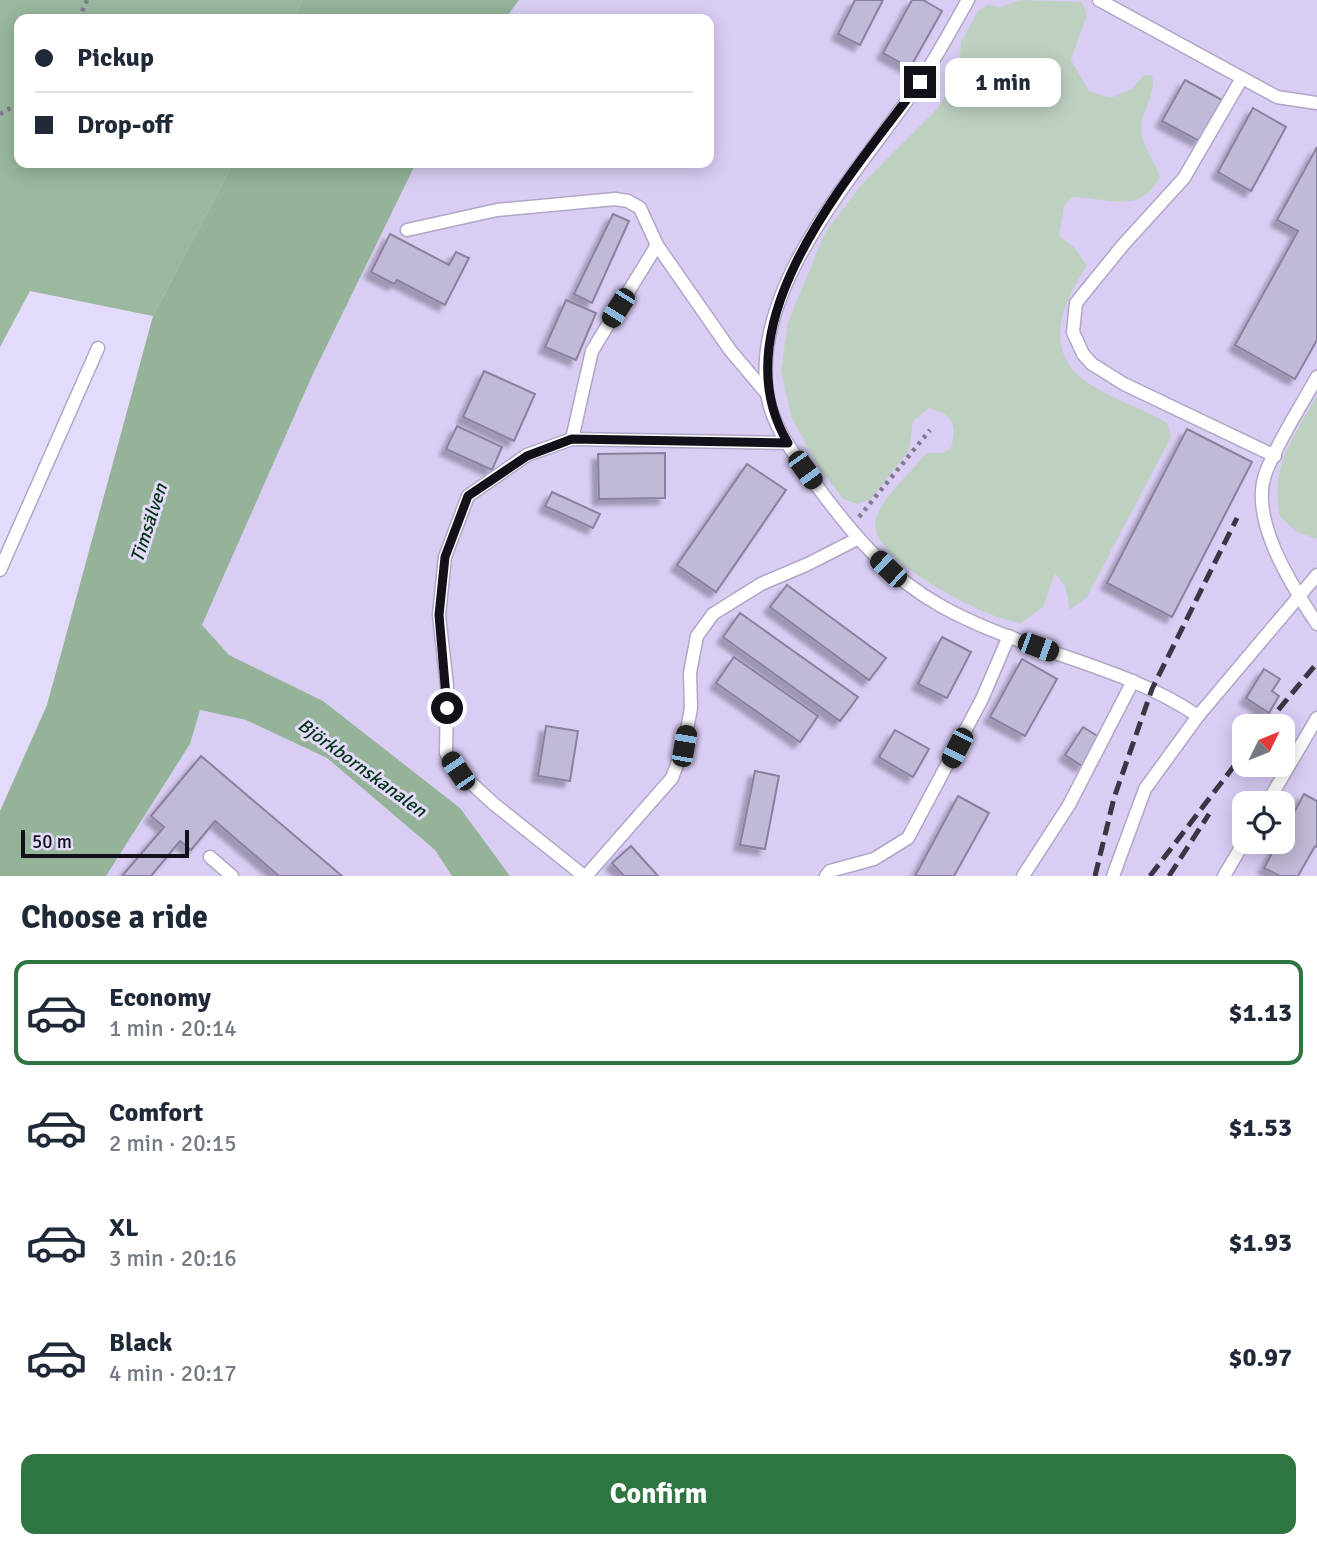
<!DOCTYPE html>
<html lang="en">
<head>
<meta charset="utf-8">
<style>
	:root { --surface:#fff; --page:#f2f2f3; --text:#1f2937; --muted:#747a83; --line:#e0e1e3; --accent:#2f7541 }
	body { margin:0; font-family:Signika,sans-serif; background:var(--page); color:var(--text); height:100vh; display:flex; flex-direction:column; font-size:26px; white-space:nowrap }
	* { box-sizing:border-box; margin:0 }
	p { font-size:23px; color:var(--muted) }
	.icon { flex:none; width:38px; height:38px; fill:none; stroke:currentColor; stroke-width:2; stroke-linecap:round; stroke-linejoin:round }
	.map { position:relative; height:876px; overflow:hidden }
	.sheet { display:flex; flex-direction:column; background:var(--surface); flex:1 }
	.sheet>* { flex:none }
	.top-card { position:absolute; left:14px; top:14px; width:700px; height:154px; border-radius:14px; box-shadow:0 4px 18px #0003; display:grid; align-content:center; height:154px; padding:0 21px; background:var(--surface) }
	.needle { width:46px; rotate:47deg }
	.buttons { position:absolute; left:1232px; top:714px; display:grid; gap:14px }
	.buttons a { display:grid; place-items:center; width:63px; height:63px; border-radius:14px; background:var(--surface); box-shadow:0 4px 18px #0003; font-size:35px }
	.scale { position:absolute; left:21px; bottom:18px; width:168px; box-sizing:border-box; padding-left:7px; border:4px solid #13101a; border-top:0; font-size:19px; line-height:24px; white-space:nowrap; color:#13101a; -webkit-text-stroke:5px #e4dafb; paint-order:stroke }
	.end { position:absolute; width:32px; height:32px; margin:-16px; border:9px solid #13101a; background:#fff; box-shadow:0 0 0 4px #fff }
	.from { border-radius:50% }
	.bubble { position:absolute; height:49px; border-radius:14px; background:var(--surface); box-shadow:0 4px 18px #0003; font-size:23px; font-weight:700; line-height:49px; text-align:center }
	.car { position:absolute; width:21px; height:42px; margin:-21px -10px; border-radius:9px; box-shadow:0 0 5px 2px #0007; background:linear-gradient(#222 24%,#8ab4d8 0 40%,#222 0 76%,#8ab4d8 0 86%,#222 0) }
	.top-card b { display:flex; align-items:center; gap:24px; height:66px; font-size:26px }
	.top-card b+b { border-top:2px solid var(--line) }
	.top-card i { width:18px; height:18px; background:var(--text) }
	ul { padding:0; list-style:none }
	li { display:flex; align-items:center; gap:21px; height:105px; margin:0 14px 10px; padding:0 7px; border:4px solid transparent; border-radius:14px }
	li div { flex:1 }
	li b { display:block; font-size:26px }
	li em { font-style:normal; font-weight:700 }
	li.selected { border-color:var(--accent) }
	li>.icon { width:63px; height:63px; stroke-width:1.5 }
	h2 { padding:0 21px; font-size:32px; line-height:84px }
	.cta { display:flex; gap:14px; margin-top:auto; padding:14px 21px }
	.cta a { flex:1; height:80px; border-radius:14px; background:var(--accent); color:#fff; font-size:28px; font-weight:700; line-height:80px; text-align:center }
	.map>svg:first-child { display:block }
</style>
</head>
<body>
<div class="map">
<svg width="1317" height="876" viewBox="0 0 1317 876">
	<defs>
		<filter id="shadow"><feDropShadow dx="-6" dy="6" stdDeviation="2" flood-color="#0004"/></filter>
	</defs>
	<rect width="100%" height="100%" fill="#e4dafb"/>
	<g fill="#d9cdf4" fill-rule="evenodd">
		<path d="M519,0h798v876h-807l-50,-68 -137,-107 -94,-46 -27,-30 110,-249 104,-213h293v-144h-204zM1244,726h39v39h-39zM1244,803h39v39h-39z"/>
		<polygon points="200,710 246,720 327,758 435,850 452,876 106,876 190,744"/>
	</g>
	<g fill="#bed1c1">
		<path d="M1020,0l62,2 5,13 -16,45 18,31 21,7 22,-9 12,-14h8c5,23 -14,38 -10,60 2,13 14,29 18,42 -20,38 -50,21 -88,20l-8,9 -5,30 16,12 12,18c-20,30 -41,71 -14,104 18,22 68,37 94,53l4,14 -84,160 -17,13 -5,-24 -10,-13 -12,34 -22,16c-32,-2 -150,-63 -146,-100 2,-20 38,-54 52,-70h15l9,-5c6,-23 3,-33 -22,-40l-16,13 -4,29 -38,49 -14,5 -14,-5 -25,-33 -27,-50 -10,-46 7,-48 37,-89 37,-49 77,-77 20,-39 2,-26 17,-31 10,-6 12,2z"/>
		<path d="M1317,396v142l-2,1 -19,-8 -16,-14c-10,-52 12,-77 37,-121z"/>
	</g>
	<polygon fill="#99b89e" points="0,0 302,0 294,19 19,19 19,163 233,163 153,316 30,291 0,347"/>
	<g fill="#94b399">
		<polygon points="302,0 519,0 505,19 294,19"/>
		<polygon points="233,163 416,163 312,376 202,625 229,655 323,701 460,808 510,876 452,876 435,850 327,758 246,720 200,710 190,744 106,876 0,876 0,811 47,705 153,316"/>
	</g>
	<g fill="#c2b8d7" stroke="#8a819e" stroke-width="2" filter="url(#shadow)">
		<polygon points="855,0 883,0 860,45 838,34"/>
		<polygon points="912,0 923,0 942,11 910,68 883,53"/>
		<polygon points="1185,80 1222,100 1199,141 1162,121"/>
		<polygon points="1253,108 1286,127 1251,191 1218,172"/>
		<polygon points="1317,147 1317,340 1295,379 1235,345 1298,231 1277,220"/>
		<polygon points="613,214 629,221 592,303 574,294"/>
		<polygon points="390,234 449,265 456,252 469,258 445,305 397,280 394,284 371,272"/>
		<polygon points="566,300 596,313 576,360 545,347"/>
		<polygon points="484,371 535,394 514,441 463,417"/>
		<polygon points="457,426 502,447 492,470 446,449"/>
		<polygon points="1187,429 1252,462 1172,617 1107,583"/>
		<polygon points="665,453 665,498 599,499 598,454"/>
		<polygon points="747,464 786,490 716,592 677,565"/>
		<polygon points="552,492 600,514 593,528 545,506"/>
		<polygon points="787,585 886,658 869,680 770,607"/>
		<polygon points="740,613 858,697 840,721 723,637"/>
		<polygon points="942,637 971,652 947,698 918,684"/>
		<polygon points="734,657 818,716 800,742 716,683"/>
		<polygon points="1022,659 1057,679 1025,736 990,717"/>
		<polygon points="1264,669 1280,679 1272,691 1279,696 1269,713 1246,698"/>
		<polygon points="546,726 578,731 570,781 538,776"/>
		<polygon points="1083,727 1099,737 1082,766 1065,755"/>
		<polygon points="895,730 929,749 913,777 879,757"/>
		<polygon points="201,756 342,876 279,876 215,821 191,850 180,841 151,876 122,876 164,827 151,816"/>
		<polygon points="755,771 779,776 765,849 740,845"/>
		<polygon points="1304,794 1317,801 1317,847 1315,846 1298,876 1280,876 1264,868 1278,842 1283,842 1283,833"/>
		<polygon points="958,796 989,813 954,876 915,876"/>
		<polygon points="631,846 658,876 624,876 612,863"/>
	</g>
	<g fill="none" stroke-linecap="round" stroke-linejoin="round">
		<defs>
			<g id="lane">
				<path d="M968,0c-16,28 -31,56 -48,82 -57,85 -169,200 -153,311 5,35 30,65 50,93 35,48 72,91 124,120 82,46 179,57 257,110"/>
				<polyline points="1099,0 1277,97 1317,103"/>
				<polyline points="1242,78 1184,178 1123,245 1076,303 1073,332 1083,354 1092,364 1124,384 1275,456"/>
				<polyline points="407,230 497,210 615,199 628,201 640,208 657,245 730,350 767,394"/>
				<path d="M1317,377c-17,31 -38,62 -51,95 -18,46 26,114 51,152"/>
				<polyline points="572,439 592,351 657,245"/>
				<polyline points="0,570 98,348"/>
				<polyline points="1267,803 1317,718"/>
				<polyline points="210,857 232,876"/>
				<polyline points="584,876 494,804 458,771 446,753 447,686 439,615 445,557 468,496 527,455 572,439 787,443"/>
				<polyline points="586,876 672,778 684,746 691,708 690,673 697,636 713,614 761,584 808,564 857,539"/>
				<polyline points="826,876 830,871 874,859 908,838 982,699 1009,636"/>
				<polyline points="1023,876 1069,805 1133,681"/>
				<polyline points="1113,876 1145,789 1198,716 1317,575"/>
				<polyline points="1224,876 1244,842"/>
			</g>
		</defs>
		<use href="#lane" stroke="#b0a7c6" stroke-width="15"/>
		<g stroke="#817b91" stroke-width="4.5" stroke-dasharray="3.5 5" stroke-linecap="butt">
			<polyline points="79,19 87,0"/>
			<polyline points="0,114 19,103"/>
			<polyline points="859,517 930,430"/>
		</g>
		<use href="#lane" stroke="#fff" stroke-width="12"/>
		<g stroke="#3a3644" stroke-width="5" stroke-dasharray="14 7" stroke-linecap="butt">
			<polyline points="1265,726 1317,663"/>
			<polyline points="1095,876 1114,798 1152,689 1237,518"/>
			<polyline points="1150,876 1244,753"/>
			<polyline points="1169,876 1209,814"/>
		</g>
	</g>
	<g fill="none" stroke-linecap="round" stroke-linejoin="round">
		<path stroke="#13101a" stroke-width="9" d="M447,708l-8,-93 6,-58 23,-61 59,-40 45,-17 216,4c-72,-120 64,-269 132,-361"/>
	</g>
	<g text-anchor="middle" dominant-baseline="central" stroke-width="6" stroke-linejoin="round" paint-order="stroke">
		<g font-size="19" font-style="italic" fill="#003412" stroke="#e4dafb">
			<text transform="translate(149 523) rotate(-72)">Timsälven</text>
			<text transform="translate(362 768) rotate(36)">Björkbornskanalen</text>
		</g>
	</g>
</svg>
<div class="buttons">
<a><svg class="needle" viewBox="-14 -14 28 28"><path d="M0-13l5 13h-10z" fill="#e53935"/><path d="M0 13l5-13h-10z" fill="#747a83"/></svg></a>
<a><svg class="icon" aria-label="locate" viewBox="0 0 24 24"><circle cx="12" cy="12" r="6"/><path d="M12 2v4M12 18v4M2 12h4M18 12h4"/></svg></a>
</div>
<div class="scale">50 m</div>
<i class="end from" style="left:447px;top:708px"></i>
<i class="end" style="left:920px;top:82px"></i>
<div class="bubble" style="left:945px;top:58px;width:116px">1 min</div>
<i class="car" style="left:618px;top:308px;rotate:212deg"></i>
<i class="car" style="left:805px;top:470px;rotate:144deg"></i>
<i class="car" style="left:888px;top:569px;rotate:314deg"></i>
<i class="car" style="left:1038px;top:647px;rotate:110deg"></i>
<i class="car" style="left:684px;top:746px;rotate:10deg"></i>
<i class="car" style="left:957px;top:748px;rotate:207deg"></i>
<i class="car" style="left:458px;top:771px;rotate:326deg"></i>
<div class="top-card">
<b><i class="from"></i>Pickup</b>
<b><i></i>Drop-off</b>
</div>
</div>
<section class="sheet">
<h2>Choose a ride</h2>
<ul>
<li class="selected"><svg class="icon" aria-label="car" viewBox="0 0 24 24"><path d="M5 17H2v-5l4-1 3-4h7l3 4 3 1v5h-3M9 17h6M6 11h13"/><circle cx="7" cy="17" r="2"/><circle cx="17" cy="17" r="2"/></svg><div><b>Economy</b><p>1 min · 20:14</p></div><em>$1.13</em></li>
<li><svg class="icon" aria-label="car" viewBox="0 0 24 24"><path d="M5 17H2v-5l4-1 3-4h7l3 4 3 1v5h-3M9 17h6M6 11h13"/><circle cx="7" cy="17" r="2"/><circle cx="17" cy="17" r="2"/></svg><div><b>Comfort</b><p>2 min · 20:15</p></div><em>$1.53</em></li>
<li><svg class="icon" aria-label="car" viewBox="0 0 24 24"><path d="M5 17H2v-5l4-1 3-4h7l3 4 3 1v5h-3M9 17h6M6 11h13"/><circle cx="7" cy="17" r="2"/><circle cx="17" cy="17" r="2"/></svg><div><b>XL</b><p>3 min · 20:16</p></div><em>$1.93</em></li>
<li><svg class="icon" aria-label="car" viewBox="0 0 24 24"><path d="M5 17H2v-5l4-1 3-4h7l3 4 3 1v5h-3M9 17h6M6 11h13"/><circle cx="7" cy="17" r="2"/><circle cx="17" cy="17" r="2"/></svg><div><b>Black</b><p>4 min · 20:17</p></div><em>$0.97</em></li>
</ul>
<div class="cta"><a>Confirm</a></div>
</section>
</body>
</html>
